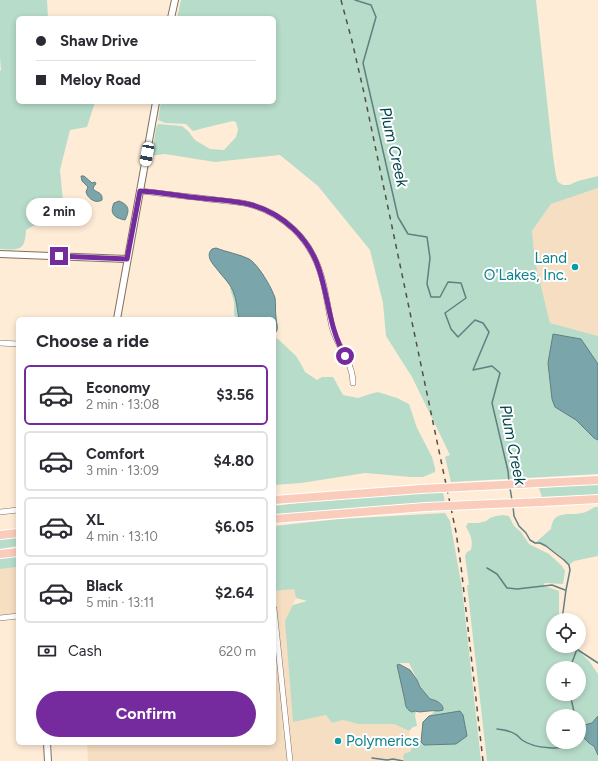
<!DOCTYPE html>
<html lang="en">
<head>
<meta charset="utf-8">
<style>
	:root { --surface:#fff; --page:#f7f7f7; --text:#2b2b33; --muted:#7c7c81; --line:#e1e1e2; --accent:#752b9d }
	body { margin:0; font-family:Figtree,sans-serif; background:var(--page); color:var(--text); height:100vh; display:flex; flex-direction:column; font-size:15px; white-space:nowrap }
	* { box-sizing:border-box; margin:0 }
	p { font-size:13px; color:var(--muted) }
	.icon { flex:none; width:22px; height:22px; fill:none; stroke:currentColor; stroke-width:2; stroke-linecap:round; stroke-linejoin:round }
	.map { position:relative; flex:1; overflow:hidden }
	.details { position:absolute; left:16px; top:317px; width:260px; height:428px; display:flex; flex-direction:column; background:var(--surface); border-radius:6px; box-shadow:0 2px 6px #0003 }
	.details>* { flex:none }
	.hud { position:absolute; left:16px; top:16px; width:260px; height:88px; border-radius:6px; box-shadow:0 2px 6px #0003; display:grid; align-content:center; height:88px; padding:0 20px; background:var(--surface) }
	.buttons { position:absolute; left:546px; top:613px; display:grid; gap:8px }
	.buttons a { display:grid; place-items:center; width:40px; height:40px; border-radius:50%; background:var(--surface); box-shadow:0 2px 6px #0003; font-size:20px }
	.end { position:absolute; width:18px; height:18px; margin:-9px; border:5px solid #752b9d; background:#fff; box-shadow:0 0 0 2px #fff }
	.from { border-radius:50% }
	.bubble { position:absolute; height:28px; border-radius:14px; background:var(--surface); box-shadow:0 2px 6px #0003; font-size:13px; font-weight:700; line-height:28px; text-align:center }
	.car { position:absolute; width:12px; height:24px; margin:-12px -6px; border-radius:5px; box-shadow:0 0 3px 1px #0007; background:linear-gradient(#fff 24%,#345 0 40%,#fff 0 76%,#345 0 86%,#fff 0) }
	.hud b { display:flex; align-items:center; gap:14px; height:38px; font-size:15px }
	.hud b+b { border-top:1px solid var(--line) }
	.hud i { width:10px; height:10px; background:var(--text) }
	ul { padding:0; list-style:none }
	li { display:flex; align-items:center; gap:12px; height:60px; margin:0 8px 6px; padding:0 12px; border:2px solid var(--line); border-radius:6px }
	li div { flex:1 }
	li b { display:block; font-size:15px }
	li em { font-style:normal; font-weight:700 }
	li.selected { border-color:var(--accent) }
	li>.icon { width:36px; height:36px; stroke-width:1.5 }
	h2 { padding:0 20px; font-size:18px; line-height:48px }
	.pay { display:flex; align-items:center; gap:10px; height:44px; padding:0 20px; font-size:15px }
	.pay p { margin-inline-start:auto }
	.action { display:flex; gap:8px; margin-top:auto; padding:8px 20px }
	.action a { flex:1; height:46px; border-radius:24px; background:var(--accent); color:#fff; font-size:16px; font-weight:700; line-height:46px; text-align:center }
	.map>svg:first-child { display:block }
</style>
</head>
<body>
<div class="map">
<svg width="598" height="761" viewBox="0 0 598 761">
	<rect width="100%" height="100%" fill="#ffecd7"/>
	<g fill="#f6dec3">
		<polygon points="598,188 598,336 550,323 535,261 532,231 551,204"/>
		<polygon points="18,567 18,616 0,618 0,569"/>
		<polygon points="294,589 296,598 293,605 326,715 332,723 343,720 358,724 394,724 409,731 414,761 88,761 87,743 274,743 274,591"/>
	</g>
	<g fill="#b7dcc9" fill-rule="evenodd">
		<path d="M0,0h47l1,18h-30v84h77l-8,25 -17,3 -10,40 3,31 -3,6 -4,7 -6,7 -17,5 -7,4c0,4 -1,9 -2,13 -3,9 -17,6 -24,6v-178l1,-1 -1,-12z"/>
		<polygon points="181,0 536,0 553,156 556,176 558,182 563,185 569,185 578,181 598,176 598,188 551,204 532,231 535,261 550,323 598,336 598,474 451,482 445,457 450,455 412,377 386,336 383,303 370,250 318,186 280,155 215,162 165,154 157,155 152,155 156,128 158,124 182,126 188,131 195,140 210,149 224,150 236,137 238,130 236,122 233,121 204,128 193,131 186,124 165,123 158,120 161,102 274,102 274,18 177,18"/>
		<path d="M230,288h1c6,9 7,20 8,31h-3c-4,-6 -1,-10 -2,-17 -1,-5 -3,-9 -4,-14z"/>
		<polygon points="274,338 278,339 296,356 301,364 305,372 317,380 322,377 333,377 343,395 358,398 370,394 378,392 397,398 409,404 417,428 432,457 435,468 435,472 423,477 411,477 365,473 301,483 274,485"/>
		<polygon points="598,484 598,495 542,497 539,488"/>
		<polygon points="443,492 445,503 274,517 274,506 347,497"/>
		<path d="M595,507h3v49l-24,5 -5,4c-8,-10 -21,-21 -34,-22l16,-14c2,-20 18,-13 31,-16 5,-1 9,-4 13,-6z"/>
		<polygon points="445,513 450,521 462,588 481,761 405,761 404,760 403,756 405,753 410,752 412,748 417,746 418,744 421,742 423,722 438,708 421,688 409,663 398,663 404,684 405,705 412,712 415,711 416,712 415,715 417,726 413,727 409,731 394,724 358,724 343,720 332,723 326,715 293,722 285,621 293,605 307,601 296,598 294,589 274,591 274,526 339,519"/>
		<path d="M503,515l6,1 5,10 7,6 8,12 20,10 13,12 3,5 -2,13 -18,-1 -2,3 5,1 11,4v29h-6v26h21l15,15 9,13v87h-111l-20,-176h2l-4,-29 2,-4 4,-2c2,-9 0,-15 -5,-23l2,-4h10l8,-2 4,-3 6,-2zM553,668h26v26h-26zM553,716h26v26h-26z"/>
		<polygon points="18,537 18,546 0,549 0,539"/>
		<polygon points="18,556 18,567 0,569 0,558"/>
	</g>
	<g fill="#79a5ab" stroke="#627f81">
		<path d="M81,176h3l8,7 3,-1 1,2 -2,2 -1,3c4,4 10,3 9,11 -6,4 -14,-1 -16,-8l2,-5 -6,-6z"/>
		<path d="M119,201c10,4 11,9 6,19 -10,-2 -16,-6 -11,-17z"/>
		<path d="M216,248c10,4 23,6 33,11 9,5 23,29 26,39 1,6 0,12 1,19 0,6 4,13 -2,17v-15h-35c-2,-9 -2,-19 -6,-28 -3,-7 -8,-12 -13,-18 -5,-7 -16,-16 -8,-24z"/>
		<polygon points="553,334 581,339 598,364 598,440 594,438 576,420 555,407 552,399 548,363"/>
		<path d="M399,664l11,6 7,10 3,7 10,12c6,1 14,5 13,11 -5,2 -9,0 -14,1 -6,0 -8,2 -14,0l-3,1c-5,-2 -7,-6 -7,-11l-8,-36z"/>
		<polygon points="460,711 463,715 467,736 456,744 424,745 421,742 423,722 429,716"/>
		<path d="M598,716v39l-4,-9c-7,-3 -12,-10 -15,-17l5,-4 8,-2z"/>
	</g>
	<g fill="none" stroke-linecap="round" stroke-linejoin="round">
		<g stroke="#627f81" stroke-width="1.5">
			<polyline points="355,0 371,5 376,17 363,63 398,217 408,234 427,237 430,258 427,284 431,297 440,297 448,282 461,283 466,298 445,313 451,329 458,337 475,320 483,323 489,332 473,370 492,366 500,373 492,403 508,471 509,482"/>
			<polyline points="510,488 512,500"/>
			<polyline points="513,506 514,516 519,526 526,533 530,540 535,543 540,543 546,546 564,560 569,565 570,570 566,590 562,620"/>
			<polyline points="487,568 497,574 507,588 517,589 552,585 565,590"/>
			<polyline points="572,646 598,663"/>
			<polyline points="570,668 577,649"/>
			<polyline points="570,694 575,716"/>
			<polyline points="579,723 582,727"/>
			<path d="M497,729c6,1 12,1 18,5 3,1 4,4 7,6 11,8 43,12 53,2"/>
			<polyline points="579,738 581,735"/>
			<polyline points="372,758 387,760 393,759 403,761"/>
		</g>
		<defs>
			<g id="minor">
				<path d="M140,191c20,2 40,5 61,7 14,2 28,3 42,5 31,6 59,27 72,56 10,21 12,45 17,68 5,20 21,35 21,56"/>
				<polyline points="0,343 18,344"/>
				<polyline points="0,512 18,510"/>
				<polyline points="274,609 290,761"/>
				<polyline points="0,618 18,616"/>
			</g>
			<g id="tertiary">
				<polyline points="171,18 175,0"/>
				<polyline points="0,254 127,259"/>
				<polyline points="117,319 156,102"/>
				<polyline points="47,743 48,761"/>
			</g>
			<g id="primary">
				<polyline points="539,483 598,480"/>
				<polyline points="274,500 421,489"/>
				<polyline points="542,502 598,499"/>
				<polyline points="274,519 425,507"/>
				<polyline points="0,535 18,533"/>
				<polyline points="0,554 18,552"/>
			</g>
		</defs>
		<use href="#minor" stroke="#80705e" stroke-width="6"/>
		<use href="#tertiary" stroke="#80705e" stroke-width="8"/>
		<use href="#primary" stroke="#fff" stroke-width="10"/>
		<use href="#minor" stroke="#fff" stroke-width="5"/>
		<use href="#tertiary" stroke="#fff" stroke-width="6"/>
		<use href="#primary" stroke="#faccbc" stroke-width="8"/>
		<polyline stroke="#584f44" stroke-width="1.5" stroke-dasharray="5 5" stroke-linecap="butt" points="341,0 352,41 364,93 456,532 461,566 483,761"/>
		<defs>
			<g id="primary-bridge">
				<polyline points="421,489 539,483"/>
				<polyline points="425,507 542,502"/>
			</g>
		</defs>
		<use href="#primary-bridge" stroke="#fff" stroke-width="10" stroke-linecap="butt"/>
		<use href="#primary-bridge" stroke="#faccbc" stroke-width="8"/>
	</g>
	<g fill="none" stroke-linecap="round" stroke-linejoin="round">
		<path stroke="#752b9d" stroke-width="5" d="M59,256l68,3 13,-68c20,1 40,5 60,7 17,2 35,2 52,7 31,9 57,33 67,64 10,30 10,59 26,87"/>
	</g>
	<g fill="#0f9aa8" stroke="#fff" stroke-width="1.5">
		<circle cx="575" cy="267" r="4"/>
		<circle cx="338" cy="741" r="4"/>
	</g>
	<g text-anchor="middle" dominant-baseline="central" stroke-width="4" stroke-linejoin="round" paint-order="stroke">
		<g font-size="15" fill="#0d838f" stroke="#fff" text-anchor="end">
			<text x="567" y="258">Land<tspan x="567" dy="17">O'Lakes, Inc.</tspan></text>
			<text x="346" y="741" text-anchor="start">Polymerics</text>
		</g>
		<g font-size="16" font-style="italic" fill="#00454d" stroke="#fff">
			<text transform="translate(394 147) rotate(77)">Plum Creek</text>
			<text transform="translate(513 445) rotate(79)">Plum Creek</text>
		</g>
	</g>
</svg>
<div class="buttons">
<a><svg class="icon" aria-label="locate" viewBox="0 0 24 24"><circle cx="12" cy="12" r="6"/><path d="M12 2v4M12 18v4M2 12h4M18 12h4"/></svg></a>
<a>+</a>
<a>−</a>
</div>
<i class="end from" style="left:345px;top:356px"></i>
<i class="end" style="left:59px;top:256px"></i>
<div class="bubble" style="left:26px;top:198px;width:66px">2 min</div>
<i class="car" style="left:147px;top:154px;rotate:191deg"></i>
<div class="hud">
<b><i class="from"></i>Shaw Drive</b>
<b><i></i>Meloy Road</b>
</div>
<section class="details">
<h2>Choose a ride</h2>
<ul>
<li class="selected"><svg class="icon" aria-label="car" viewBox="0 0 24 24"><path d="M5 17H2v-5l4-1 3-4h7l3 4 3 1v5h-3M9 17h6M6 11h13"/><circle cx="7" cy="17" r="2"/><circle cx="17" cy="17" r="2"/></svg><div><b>Economy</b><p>2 min · 13:08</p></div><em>$3.56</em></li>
<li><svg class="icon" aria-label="car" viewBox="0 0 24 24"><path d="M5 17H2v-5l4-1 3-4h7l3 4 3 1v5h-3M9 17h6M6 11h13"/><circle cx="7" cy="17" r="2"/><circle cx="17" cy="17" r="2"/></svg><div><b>Comfort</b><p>3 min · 13:09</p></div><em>$4.80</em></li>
<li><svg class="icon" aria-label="car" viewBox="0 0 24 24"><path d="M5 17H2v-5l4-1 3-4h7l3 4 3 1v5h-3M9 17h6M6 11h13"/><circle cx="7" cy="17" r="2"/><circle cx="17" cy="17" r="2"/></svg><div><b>XL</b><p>4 min · 13:10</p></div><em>$6.05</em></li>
<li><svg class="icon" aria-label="car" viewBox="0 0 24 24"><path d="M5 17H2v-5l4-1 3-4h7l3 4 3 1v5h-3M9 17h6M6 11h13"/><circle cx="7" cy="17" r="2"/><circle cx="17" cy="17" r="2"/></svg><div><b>Black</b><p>5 min · 13:11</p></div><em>$2.64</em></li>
</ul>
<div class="pay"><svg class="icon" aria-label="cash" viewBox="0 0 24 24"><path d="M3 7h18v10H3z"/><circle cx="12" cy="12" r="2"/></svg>Cash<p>620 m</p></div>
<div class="action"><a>Confirm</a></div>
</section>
</div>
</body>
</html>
